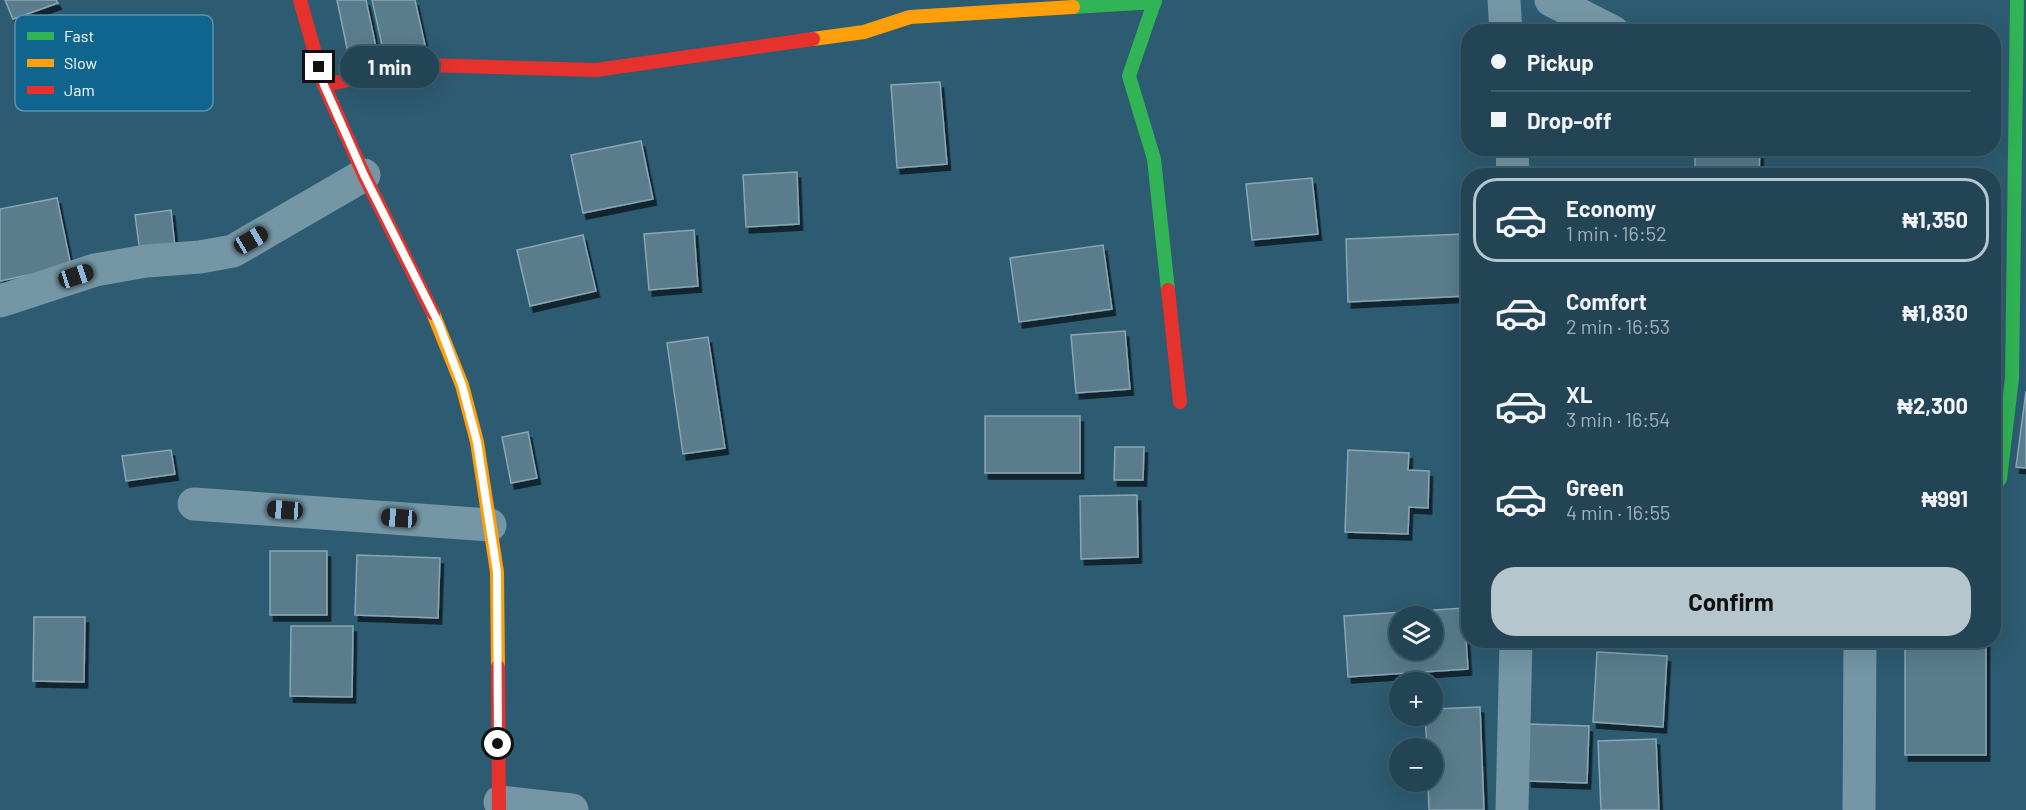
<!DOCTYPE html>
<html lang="en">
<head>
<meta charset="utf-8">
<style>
	:root { --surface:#245; --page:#2e4e5f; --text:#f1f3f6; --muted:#a2b0b9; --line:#3f5c6c; --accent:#b6c6cd }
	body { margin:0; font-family:Barlow,sans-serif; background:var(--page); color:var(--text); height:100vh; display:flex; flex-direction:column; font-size:22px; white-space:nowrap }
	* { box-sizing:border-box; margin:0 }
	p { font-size:20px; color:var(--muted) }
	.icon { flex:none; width:33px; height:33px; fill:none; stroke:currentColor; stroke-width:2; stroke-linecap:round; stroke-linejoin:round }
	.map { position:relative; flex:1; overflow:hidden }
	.side { position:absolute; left:1461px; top:168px; width:540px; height:480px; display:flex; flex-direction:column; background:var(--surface); border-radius:24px; box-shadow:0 6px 24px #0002,0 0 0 2px var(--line) }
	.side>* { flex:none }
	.top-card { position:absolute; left:1461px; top:24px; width:540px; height:132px; border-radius:24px; box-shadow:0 6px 24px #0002,0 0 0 2px var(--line); display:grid; align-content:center; height:132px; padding:0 30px; background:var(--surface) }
	.buttons { position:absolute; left:1389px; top:606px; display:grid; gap:12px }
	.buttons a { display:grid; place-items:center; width:54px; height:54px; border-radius:50%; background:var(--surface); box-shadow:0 6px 24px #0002,0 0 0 2px var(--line); font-size:30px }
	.end { position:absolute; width:27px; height:27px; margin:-14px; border:8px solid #fff; background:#111; box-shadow:0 0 0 3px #111 }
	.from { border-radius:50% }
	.bubble { position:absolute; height:42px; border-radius:21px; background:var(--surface); box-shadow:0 6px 24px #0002,0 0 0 2px var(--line); font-size:20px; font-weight:700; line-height:42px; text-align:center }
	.car { position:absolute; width:18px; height:36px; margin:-18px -9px; border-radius:8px; box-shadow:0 0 4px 2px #0007; background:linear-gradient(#222 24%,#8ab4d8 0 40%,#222 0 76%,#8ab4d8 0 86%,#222 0) }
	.top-card b { display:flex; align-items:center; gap:21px; height:57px; font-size:22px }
	.top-card b+b { border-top:2px solid var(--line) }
	.top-card i { width:15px; height:15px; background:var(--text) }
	ul { padding:10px 0 0; list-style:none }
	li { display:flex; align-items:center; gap:18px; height:84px; margin:0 12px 9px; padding:0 18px; border:3px solid transparent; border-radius:24px }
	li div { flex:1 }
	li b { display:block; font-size:22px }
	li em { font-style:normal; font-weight:700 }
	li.current { border-color:var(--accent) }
	li>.icon { width:54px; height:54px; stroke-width:1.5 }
	.cta { display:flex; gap:12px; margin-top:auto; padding:12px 30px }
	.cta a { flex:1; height:69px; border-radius:24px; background:var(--accent); color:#111; font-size:24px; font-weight:700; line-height:69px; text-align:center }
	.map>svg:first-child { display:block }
</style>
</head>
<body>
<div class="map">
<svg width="2026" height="810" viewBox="0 0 2026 810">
	<defs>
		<filter id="shadow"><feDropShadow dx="3.5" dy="6" stdDeviation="0" flood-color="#0009"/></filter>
	</defs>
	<rect width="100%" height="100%" fill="#2d5b71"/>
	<g fill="#5a7c8c" stroke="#89a6b3" stroke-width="1.5" fill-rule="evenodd" filter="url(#shadow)">
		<polygon points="5,0 56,0 58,3 13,19"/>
		<polygon points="337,0 366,0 376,47 348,53"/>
		<polygon points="372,0 415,0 425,45 384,54"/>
		<polygon points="940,82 947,164 897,168 891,85"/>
		<polygon points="641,141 653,199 583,213 571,155"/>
		<polygon points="1695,148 1760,148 1759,176 1695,176"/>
		<polygon points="797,172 799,224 746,227 743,175"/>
		<polygon points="1312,178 1318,234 1252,240 1246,184"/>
		<polygon points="57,198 71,266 0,281 0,209"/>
		<polygon points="171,210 175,247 140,252 135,215"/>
		<polygon points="694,230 698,286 649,290 644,234"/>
		<polygon points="1463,234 1466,296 1348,302 1346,239"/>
		<polygon points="583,235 596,291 530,306 517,250"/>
		<polygon points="1103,245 1112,309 1019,322 1010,258"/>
		<polygon points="1125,331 1130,389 1076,393 1071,335"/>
		<polygon points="708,337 725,448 683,454 667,343"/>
		<polygon points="2026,391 2026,468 2016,467"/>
		<rect x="985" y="416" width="95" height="57"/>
		<polygon points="528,432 537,478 511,483 502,437"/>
		<polygon points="1115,447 1144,447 1143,480 1114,480"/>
		<polygon points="171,450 175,474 126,481 122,456"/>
		<polygon points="1348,450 1409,453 1408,470 1429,471 1428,508 1409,507 1408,534 1345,532"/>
		<polygon points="1137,495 1138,557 1081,559 1080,496"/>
		<rect x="270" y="551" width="57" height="64"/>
		<polygon points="357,555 440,558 438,618 355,615"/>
		<path d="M1464,608l4,61 -120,8 -4,-61zM1400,616h32v34h-32z"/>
		<polygon points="34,617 85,617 84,682 33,681"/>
		<polygon points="291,626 353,626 352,697 290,696"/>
		<rect x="1905" y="640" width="81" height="115"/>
		<polygon points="1597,652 1667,656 1663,727 1593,722"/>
		<polygon points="1480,707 1484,810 1429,810 1428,782 1432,782 1432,748 1427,748 1425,716 1432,716 1432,709"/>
		<polygon points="1529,724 1589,726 1587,783 1528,781"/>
		<polygon points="1656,739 1659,810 1601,810 1598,741"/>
	</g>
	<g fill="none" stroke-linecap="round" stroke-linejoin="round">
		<g stroke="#7496a5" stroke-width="33">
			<polyline points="1504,0 1506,32"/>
			<polyline points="1551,0 1613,32"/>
			<polyline points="1512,148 1513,176"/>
			<polyline points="0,301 95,270 146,261 200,257 233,251 364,175"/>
			<polyline points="194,504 490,525"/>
			<polyline points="500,802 572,810"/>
			<polyline points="1512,810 1516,640"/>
			<polyline points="1859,810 1860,640"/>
		</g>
		<g stroke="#30b455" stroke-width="14">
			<polyline points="1155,0 1129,76 1154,159 1168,290"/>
			<polyline points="1073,7 1155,2"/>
			<polyline points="1994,486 2000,479 2012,378 2017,0"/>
		</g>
		<g stroke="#ff9f0a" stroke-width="14">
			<polyline points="813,39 864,32 910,17 1073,7"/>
			<polyline points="433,313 462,385 477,442 497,572 498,667"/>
		</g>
		<g stroke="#e5322d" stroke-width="14">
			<polyline points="300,0 324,85 364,175 433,313"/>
			<polyline points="324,85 424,65 596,70 813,39"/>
			<polyline points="1168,290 1180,402"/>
			<polyline points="498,667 499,810"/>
		</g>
	</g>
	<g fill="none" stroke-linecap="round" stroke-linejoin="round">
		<polyline stroke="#fff" stroke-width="8" points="319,67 324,85 364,175 438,322 462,385 477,442 497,572 498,744"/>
	</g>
	<rect x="15" y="15" width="198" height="96" rx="9" fill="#10658e" stroke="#5893b0" stroke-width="1.5"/>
	<rect x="27" y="32" width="27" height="8" fill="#30b455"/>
	<rect x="27" y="59" width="27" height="8" fill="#ff9f0a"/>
	<rect x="27" y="86" width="27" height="8" fill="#e5322d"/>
	<g font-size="16" fill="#fff">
		<text x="64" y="42">Fast</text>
		<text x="64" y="69">Slow</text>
		<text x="64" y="96">Jam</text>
	</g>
</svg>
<div class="buttons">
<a><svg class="icon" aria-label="layers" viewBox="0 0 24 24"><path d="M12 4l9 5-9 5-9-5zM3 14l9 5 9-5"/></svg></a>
<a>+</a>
<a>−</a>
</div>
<i class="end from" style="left:498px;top:744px"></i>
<i class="end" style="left:319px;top:67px"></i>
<div class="bubble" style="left:340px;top:46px;width:99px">1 min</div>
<i class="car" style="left:251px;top:240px;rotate:60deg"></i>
<i class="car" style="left:76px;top:276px;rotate:72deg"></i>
<i class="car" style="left:285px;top:510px;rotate:274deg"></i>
<i class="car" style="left:399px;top:518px;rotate:274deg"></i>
<div class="top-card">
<b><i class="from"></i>Pickup</b>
<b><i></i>Drop-off</b>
</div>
<section class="side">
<ul>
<li class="current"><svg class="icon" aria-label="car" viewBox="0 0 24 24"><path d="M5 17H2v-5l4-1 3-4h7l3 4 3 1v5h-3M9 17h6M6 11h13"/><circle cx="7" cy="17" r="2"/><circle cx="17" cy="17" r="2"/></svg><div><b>Economy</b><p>1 min · 16:52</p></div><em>₦1,350</em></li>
<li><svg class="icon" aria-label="car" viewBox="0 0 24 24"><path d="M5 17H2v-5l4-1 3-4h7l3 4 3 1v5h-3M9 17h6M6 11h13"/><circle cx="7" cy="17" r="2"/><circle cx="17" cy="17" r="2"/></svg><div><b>Comfort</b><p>2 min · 16:53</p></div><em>₦1,830</em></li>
<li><svg class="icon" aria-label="car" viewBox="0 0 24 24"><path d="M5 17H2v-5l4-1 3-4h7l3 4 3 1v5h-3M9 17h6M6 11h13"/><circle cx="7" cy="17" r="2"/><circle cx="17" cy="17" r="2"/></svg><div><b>XL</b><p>3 min · 16:54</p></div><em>₦2,300</em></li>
<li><svg class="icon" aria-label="car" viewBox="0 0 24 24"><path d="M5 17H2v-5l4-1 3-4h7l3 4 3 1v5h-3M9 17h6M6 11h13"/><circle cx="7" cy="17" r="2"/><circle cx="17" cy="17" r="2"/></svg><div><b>Green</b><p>4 min · 16:55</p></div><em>₦991</em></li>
</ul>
<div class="cta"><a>Confirm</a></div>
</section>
</div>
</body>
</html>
